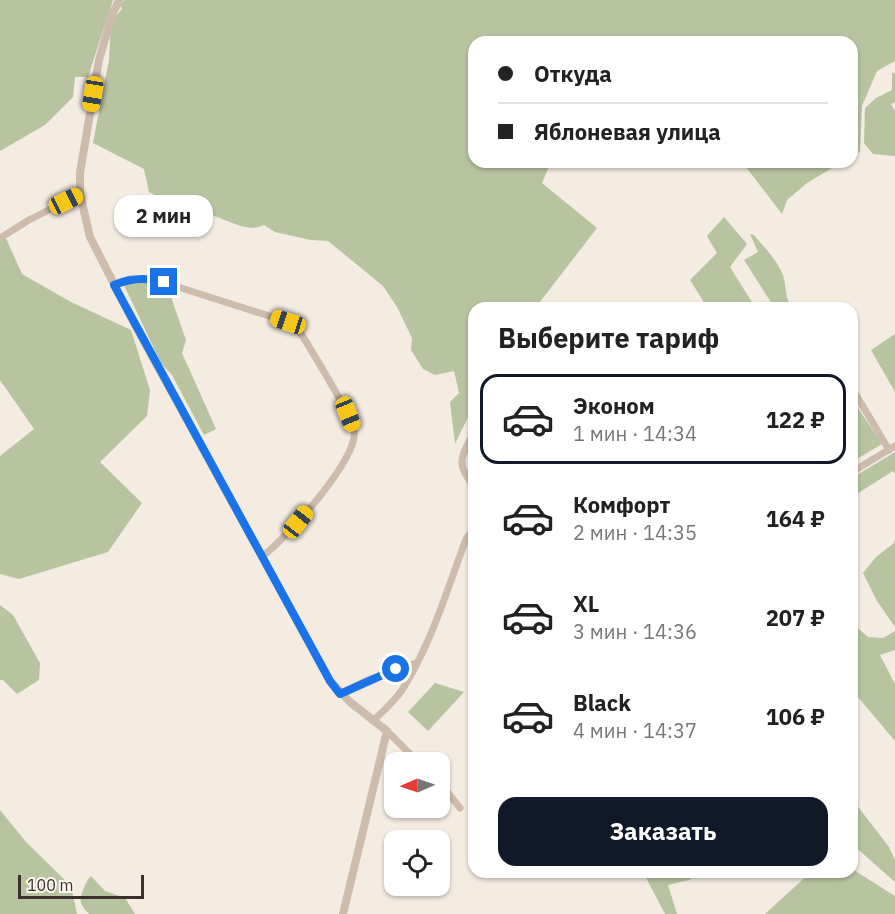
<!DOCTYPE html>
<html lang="ru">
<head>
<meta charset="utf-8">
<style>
	:root { --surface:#fff; --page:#f6f6f6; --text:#222; --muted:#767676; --line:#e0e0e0; --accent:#111827 }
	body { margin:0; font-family:"IBM Plex Sans",sans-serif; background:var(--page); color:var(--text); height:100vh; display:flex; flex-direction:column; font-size:22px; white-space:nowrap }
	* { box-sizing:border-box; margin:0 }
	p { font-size:20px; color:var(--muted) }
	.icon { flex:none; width:33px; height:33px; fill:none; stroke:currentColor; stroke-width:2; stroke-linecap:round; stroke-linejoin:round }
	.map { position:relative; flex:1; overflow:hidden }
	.side { position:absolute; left:468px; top:302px; width:390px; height:576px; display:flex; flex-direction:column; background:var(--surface); border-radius:18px; box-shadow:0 2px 4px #0004 }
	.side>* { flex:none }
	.guide { position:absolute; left:468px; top:36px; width:390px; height:132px; border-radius:18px; box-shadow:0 2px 4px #0004; display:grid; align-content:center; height:132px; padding:0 30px; background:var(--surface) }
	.needle { width:39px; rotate:268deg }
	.tools { position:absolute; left:384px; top:752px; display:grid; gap:12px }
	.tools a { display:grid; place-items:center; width:66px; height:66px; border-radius:12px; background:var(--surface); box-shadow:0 2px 4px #0004; font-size:30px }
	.scale { position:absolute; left:18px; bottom:15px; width:126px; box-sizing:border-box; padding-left:6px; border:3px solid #3b302b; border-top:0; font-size:16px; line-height:21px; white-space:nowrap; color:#3b302b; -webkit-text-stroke:4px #fbf5ee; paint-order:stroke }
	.end { position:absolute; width:27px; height:27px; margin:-14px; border:8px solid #1a73e8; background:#fff; box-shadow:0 0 0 3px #fff }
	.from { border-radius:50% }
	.bubble { position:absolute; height:42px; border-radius:18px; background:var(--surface); box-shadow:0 2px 4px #0004; font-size:20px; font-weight:800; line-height:42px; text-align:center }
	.car { position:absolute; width:18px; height:36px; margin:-18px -9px; border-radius:8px; box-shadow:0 0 4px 2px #0007; background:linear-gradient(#f5c518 24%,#345 0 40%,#f5c518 0 76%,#345 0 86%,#f5c518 0) }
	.guide b { display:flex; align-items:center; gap:21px; height:57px; font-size:22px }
	.guide b+b { border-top:2px solid var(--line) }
	.guide i { width:15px; height:15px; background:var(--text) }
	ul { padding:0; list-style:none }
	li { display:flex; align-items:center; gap:18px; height:90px; margin:0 12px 9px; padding:0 18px; border:3px solid transparent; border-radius:18px }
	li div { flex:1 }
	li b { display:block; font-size:22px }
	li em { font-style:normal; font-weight:800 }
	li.active { border-color:var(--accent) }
	li>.icon { width:54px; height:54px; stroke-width:1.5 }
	h2 { padding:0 30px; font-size:27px; line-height:72px }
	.button { display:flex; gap:12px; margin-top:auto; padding:12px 30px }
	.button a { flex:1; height:69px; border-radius:18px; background:var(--accent); color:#fff; font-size:24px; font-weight:800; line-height:69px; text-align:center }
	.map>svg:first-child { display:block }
</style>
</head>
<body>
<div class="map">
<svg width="895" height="914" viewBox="0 0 895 914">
	<rect width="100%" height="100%" fill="#f4ebe1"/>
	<g fill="#b8c4a0">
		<polygon points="0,0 113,0 88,77 75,77 73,97 45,125 0,151"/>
		<path d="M118,0l4,3 2,-3h771v61l-18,10 -15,35 -2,46 -8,4v-86h4l-4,-1v-27h-378v120h77l-9,21 55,45 -61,79 -62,1v97l-19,39 -5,-42 9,-9 -5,-22 -19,4 -12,-6 -12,-19 1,-12 -15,-31 -14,-21 -55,-45 -17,-1 -36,-8 -11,-7c-16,8 -34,-4 -50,-9 -12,-3 -39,5 -52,7l1,-24 -14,-7 -5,-23 -51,-26 16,-83 2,-39 11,-12z"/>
		<polygon points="892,72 895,74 895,102 891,104 895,111 895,156 873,154 864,143 865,108 876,98 892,90"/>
		<polygon points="742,162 842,162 807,183 787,200 782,214"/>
		<polygon points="724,217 747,244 730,267 755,307 707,307 690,280 717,253 707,236"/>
		<path d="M750,234l4,1c10,12 23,25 29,40 4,12 1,22 9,32h-18l-30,-47 14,-8z"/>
		<polygon points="5,236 22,274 71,302 131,330 150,390 147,416 100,462 142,503 108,552 19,579 0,574 0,456 34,429 0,380 0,241"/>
		<polygon points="152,282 174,289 172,300 186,340 182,353 216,429 204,435 172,375 161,363 123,283"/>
		<polygon points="895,334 895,392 871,350"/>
		<polygon points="852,399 882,444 852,462"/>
		<polygon points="895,452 895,474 893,471 852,497 852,478"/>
		<polygon points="895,538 895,627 877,601 863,573 876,557 894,543"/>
		<polygon points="0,605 13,615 40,663 39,680 17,694 3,680 0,680"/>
		<polygon points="852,623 868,637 883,638 895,631 895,650 880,655 895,684 895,741 852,690"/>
		<polygon points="435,683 464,692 428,731 408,712"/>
		<polygon points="852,799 889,847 895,860 895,882 852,844 852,823 858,819 852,818"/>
		<polygon points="0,810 26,842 71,886 77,914 0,914"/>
		<polygon points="852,869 895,896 895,914 765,914 811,872 852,872"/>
		<polygon points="643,872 699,872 689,880 668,885 677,914 665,914"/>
		<path d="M91,876l14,15 20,7 10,16h-46c-9,-9 -11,-14 -5,-26 2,-5 3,-8 7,-12z"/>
	</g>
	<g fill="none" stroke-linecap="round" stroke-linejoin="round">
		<g stroke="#cdbbac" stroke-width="7">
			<polyline points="0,238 29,220 80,194"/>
			<path d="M114,285l15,-6h24l135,43 10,7c14,22 27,44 40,67 6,10 14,21 16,33 7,28 -68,109 -91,127"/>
			<polyline points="852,388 889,450"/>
			<path d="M474,433c-13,23 -19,31 0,53"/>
			<polyline points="852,472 895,446"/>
			<polyline points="340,694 368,680 416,663"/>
			<path d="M373,721c9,-9 21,-19 29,-31 29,-45 45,-100 64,-151l8,-10"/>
			<polyline points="387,731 418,762"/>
			<polyline points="440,783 460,808"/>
		</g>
		<polyline stroke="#cdbbac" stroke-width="8" points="119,0 112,15 99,60 80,173 80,194 90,237 135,325 330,681 350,702 387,731 343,914"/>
	</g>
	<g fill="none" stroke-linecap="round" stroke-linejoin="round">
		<path stroke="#1a73e8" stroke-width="8" d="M164,282c-18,-5 -33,-4 -50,3l216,396 10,13 56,-25"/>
	</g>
</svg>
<div class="tools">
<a><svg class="needle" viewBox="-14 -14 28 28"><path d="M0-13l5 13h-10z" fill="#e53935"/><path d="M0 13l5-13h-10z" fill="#767676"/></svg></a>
<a><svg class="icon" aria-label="locate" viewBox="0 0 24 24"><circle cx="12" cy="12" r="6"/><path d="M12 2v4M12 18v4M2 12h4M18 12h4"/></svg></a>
</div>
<div class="scale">100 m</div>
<i class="end from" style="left:396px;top:669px"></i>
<i class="end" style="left:164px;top:282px"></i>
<div class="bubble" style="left:114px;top:195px;width:99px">2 мин</div>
<i class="car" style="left:93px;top:94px;rotate:189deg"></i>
<i class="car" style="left:66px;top:201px;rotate:64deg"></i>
<i class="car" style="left:288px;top:322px;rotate:288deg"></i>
<i class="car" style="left:348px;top:414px;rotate:158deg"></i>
<i class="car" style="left:298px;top:522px;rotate:38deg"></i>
<div class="guide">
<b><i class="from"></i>Откуда</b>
<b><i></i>Яблоневая улица</b>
</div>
<section class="side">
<h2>Выберите тариф</h2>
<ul>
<li class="active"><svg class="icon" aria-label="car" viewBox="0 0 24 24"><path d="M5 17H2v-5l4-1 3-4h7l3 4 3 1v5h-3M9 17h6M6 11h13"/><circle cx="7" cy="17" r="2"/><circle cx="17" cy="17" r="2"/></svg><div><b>Эконом</b><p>1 мин · 14:34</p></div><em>122 ₽</em></li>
<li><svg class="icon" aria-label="car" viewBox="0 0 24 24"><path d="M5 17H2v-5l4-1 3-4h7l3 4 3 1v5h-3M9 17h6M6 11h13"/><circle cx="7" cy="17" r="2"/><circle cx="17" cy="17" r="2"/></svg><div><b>Комфорт</b><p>2 мин · 14:35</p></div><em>164 ₽</em></li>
<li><svg class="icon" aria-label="car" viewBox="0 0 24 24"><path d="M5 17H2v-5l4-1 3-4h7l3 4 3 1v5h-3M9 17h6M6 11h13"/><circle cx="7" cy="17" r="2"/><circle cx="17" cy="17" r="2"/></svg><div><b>XL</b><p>3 мин · 14:36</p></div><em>207 ₽</em></li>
<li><svg class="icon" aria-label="car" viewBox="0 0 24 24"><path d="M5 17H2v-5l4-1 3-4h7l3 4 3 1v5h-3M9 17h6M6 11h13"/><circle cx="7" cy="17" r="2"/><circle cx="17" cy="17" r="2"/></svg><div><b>Black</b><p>4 мин · 14:37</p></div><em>106 ₽</em></li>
</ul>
<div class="button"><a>Заказать</a></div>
</section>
</div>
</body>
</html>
